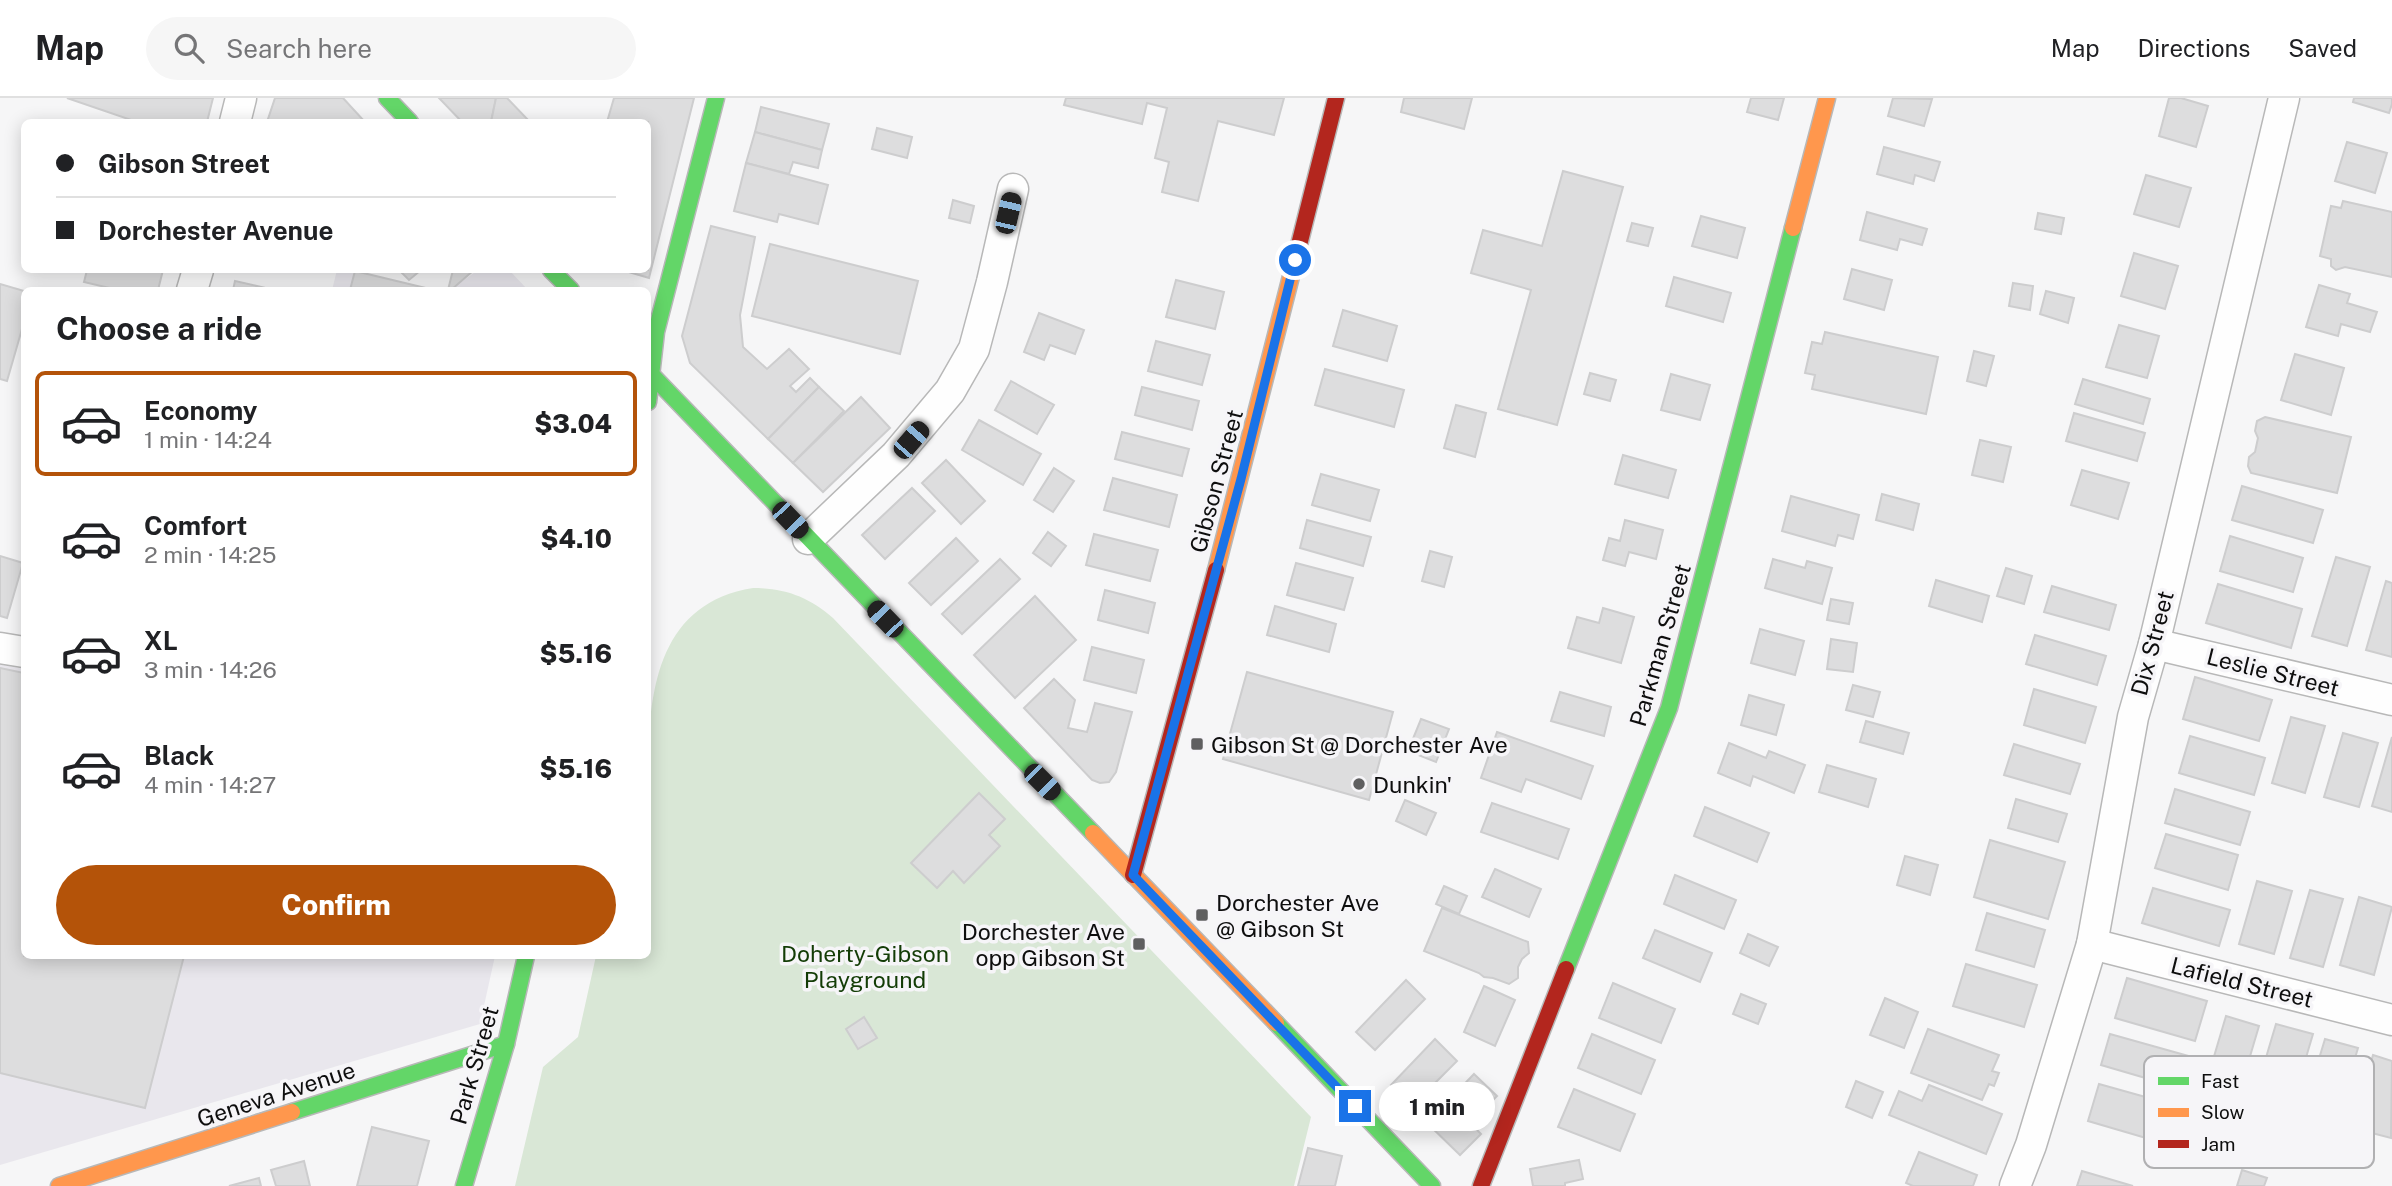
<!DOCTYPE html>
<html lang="en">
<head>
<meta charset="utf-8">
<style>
	:root { --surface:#fff; --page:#f6f6f6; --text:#202124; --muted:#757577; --line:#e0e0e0; --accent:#b45309 }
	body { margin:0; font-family:"Public Sans",sans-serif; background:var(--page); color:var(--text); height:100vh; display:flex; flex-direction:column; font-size:26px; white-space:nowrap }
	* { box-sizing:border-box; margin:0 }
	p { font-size:23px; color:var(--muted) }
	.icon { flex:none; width:38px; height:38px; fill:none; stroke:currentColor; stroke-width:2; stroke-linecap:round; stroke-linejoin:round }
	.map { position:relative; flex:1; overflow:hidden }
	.side { position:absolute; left:21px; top:189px; width:630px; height:672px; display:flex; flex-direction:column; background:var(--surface); border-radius:10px; box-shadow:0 4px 18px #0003 }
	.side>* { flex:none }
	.top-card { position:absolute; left:21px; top:21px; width:630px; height:154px; border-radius:10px; box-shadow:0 4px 18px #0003; display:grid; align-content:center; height:154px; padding:0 35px; background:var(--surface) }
	.end { position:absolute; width:32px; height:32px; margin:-16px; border:9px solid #1a73e8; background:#fff; box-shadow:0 0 0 4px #fff }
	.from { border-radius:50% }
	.bubble { position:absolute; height:49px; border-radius:24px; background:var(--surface); box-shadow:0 4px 18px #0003; font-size:23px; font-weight:800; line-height:49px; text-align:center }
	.car { position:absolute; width:21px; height:42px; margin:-21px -10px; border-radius:9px; box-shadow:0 0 5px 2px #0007; background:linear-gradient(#222 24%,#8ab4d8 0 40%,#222 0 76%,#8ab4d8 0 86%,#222 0) }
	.top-card b { display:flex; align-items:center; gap:24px; height:66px; font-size:26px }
	.top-card b+b { border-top:2px solid var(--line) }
	.top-card i { width:18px; height:18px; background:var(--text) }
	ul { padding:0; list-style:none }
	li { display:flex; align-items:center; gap:21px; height:105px; margin:0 14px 10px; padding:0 21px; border:4px solid transparent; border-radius:10px }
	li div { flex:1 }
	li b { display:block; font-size:26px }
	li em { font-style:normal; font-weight:800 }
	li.on { border-color:var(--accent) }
	li>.icon { width:63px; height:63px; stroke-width:1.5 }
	h2 { padding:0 35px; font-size:32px; line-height:84px }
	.button { display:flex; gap:14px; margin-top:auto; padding:14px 35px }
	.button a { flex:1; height:80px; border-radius:42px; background:var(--accent); color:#fff; font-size:28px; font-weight:800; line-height:80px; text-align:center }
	header { display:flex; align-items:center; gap:42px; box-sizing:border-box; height:98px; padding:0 35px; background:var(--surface); border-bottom:2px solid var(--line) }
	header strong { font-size:33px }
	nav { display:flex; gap:38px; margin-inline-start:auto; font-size:24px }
	.search { width:490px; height:63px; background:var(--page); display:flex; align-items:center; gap:18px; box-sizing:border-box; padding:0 24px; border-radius:38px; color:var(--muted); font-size:26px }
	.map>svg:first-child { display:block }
</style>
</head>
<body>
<header>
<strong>Map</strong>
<div class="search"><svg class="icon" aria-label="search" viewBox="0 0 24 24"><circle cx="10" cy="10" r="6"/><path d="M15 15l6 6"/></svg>Search here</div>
<nav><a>Map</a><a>Directions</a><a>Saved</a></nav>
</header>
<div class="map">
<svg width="2392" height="1088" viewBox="0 0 2392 1088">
	<rect width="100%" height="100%" fill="#f6f6f7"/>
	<g fill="#e9e7ed">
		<polygon points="337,172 353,172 431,192 332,192"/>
		<polygon points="478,172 509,172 528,192 450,192"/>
		<polygon points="0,566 24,571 24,858 495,858 480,926 0,1067"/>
	</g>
	<path fill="#d9e7d6" d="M753,490c32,0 56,9 80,30l478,499 -17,69h-779l28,-119 35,-30 18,-81h52c0,-47 0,-94 0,-140 0,-89 -8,-210 105,-228z"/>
	<g fill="#ddddde" stroke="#cdcdce" stroke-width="2">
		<polygon points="67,0 213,0 207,24 137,24"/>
		<polygon points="275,0 343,0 365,24 267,24"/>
		<polygon points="439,0 496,0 491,24 462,24"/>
		<polygon points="496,0 507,0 530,24 491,24"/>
		<polygon points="614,0 694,0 649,180 622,172 648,172 648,24 607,24"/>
		<polygon points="1066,0 1284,0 1274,37 1218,23 1198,103 1162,94 1169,64 1155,60 1167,10 1147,5 1142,26 1064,7"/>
		<polygon points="1404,0 1472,0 1464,31 1401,14"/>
		<polygon points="1751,0 1784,0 1778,22 1747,14"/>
		<polygon points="1893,0 1932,1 1924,28 1888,18"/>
		<polygon points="2169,0 2181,0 2208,8 2196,49 2159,38"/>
		<polygon points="2354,0 2392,0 2392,6 2389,15 2353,4"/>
		<polygon points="761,9 829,26 822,52 755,34"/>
		<polygon points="877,30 912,39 907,60 872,51"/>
		<polygon points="755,34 822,52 818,70 793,64 789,76 746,65"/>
		<polygon points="2347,44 2387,55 2375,95 2335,83"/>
		<polygon points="1884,49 1940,64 1934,83 1915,77 1913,86 1877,76"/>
		<polygon points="746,65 828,87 818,126 779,116 777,124 734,113"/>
		<polygon points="1563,73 1623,89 1557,327 1498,311 1531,192 1471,175 1483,132 1542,148"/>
		<polygon points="2146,77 2191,90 2179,129 2134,116"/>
		<polygon points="953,102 974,108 970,125 949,120"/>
		<polygon points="2343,103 2392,114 2392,179 2345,169 2336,172 2331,168 2331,161 2320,158 2331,108 2341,110"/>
		<polygon points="1867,114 1927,131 1922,147 1900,141 1897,152 1860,142"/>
		<polygon points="2038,115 2064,120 2061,136 2035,131"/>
		<polygon points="1701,118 1745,130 1737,160 1692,148"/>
		<polygon points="1632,125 1653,130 1648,148 1627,143"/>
		<polygon points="711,128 755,139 740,217 743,249 767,271 789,251 809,271 790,288 796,294 810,280 819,289 768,341 690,265 682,238"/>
		<polygon points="770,146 918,183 900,256 752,218"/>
		<polygon points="2134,155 2178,168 2165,211 2121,198"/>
		<polygon points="1852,171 1892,182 1884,212 1844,201"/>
		<polygon points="87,172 163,172 158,192 118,192 84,184"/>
		<polygon points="399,172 421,172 409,182"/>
		<polygon points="453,172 474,172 451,192 448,192"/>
		<polygon points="355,173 434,192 350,192"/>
		<polygon points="1674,179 1731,195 1723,224 1666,208"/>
		<polygon points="1176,182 1224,194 1215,231 1166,219"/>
		<polygon points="235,183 274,192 233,192"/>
		<polygon points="2013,185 2033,188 2030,212 2009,208"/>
		<polygon points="0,186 24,193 24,224 7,283 0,281"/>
		<polygon points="2319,187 2350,196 2347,205 2377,214 2370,234 2341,226 2338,238 2306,229"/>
		<polygon points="2046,193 2074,200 2068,225 2040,216"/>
		<polygon points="1343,212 1397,228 1387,263 1333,248"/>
		<polygon points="1039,215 1084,232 1075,256 1050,247 1044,262 1024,254"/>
		<polygon points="2119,227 2159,238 2147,280 2106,269"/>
		<polygon points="1825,234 1938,259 1926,316 1812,291 1815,277 1805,275 1812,244 1822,246"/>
		<polygon points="1156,243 1210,257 1202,287 1148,273"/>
		<polygon points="1974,253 1994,258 1986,288 1967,283"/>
		<polygon points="2295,256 2344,270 2331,317 2281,302"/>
		<polygon points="1325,271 1404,292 1394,329 1315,307"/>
		<polygon points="1590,275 1616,282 1610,303 1584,296"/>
		<polygon points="1671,276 1710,287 1700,322 1661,312"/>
		<polygon points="2083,281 2150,301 2143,326 2075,306"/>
		<polygon points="1011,283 1054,307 1037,336 995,312"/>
		<polygon points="819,289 844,313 793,365 768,341"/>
		<polygon points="1142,289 1199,303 1192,332 1135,317"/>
		<polygon points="861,299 890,330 823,394 793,365"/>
		<polygon points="1456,307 1486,315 1475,359 1444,350"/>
		<polygon points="2074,315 2145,335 2137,363 2066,343"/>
		<polygon points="2265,319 2351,339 2337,395 2251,375 2248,368 2249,359 2255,354 2258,340 2255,333 2257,323"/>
		<polygon points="979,322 1041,356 1023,387 962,352"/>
		<polygon points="1122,334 1189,351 1182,378 1115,361"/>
		<polygon points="1980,342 2011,349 2003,384 1972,377"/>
		<polygon points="1623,357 1676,372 1668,400 1615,386"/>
		<polygon points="946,362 985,403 961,426 922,385"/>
		<polygon points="1054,370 1074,383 1053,414 1034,402"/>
		<polygon points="2082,372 2129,385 2118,421 2071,407"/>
		<polygon points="1321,376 1379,392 1370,423 1312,407"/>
		<polygon points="1113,380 1177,397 1169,429 1104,412"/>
		<polygon points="2242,388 2323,412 2313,445 2232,422"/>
		<polygon points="912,390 935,413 885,461 862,437"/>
		<polygon points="1882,396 1919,406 1913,432 1876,422"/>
		<polygon points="1791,398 1859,417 1853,441 1838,437 1835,448 1782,433"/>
		<polygon points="1307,422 1371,439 1363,468 1300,450"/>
		<polygon points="1625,422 1663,432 1656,461 1629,454 1625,468 1603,462 1609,440 1620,443"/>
		<polygon points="1048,434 1066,448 1051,468 1033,455"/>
		<polygon points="1094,436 1158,452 1150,483 1086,467"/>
		<polygon points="2230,438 2303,460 2293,494 2220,473"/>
		<polygon points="956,440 978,463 931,507 909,485"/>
		<polygon points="1430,453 1452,459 1444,489 1422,483"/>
		<polygon points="0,458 23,465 7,520 0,518"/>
		<polygon points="2336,459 2370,469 2347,548 2312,538"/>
		<polygon points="1000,461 1020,481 962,536 942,516"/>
		<polygon points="1773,461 1805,470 1807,463 1832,470 1822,506 1765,490"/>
		<polygon points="1296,465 1353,480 1344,512 1287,497"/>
		<polygon points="2006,470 2032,478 2024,506 1997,498"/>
		<polygon points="1936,482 1989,498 1982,524 1929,508"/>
		<polygon points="2386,483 2392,485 2392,559 2366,552"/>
		<polygon points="2218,486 2302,511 2291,550 2206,525"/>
		<polygon points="2052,488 2116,507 2109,532 2044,514"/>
		<polygon points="1105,492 1155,505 1148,535 1098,522"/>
		<polygon points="1035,498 1076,542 1015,600 974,557"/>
		<polygon points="1831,501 1853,505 1849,526 1827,522"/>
		<polygon points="1275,508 1336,526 1329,554 1267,537"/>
		<polygon points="1603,510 1634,519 1621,565 1568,550 1577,519 1599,525"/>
		<polygon points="1760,531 1804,543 1795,577 1751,565"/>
		<polygon points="2035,537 2106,558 2097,587 2026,566"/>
		<polygon points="1831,541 1857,545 1853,574 1827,571"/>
		<polygon points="1092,549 1144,562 1136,595 1084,582"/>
		<polygon points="0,570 24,575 24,858 184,858 145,1010 0,975"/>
		<polygon points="1247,574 1393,614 1369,702 1223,661"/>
		<polygon points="2195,579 2272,602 2259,643 2183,621"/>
		<polygon points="1054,581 1075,602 1068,630 1087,634 1095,605 1132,614 1116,674 1109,684 1100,685 1092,682 1024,610"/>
		<polygon points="1853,587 1880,594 1873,619 1846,612"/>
		<polygon points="2034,591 2096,609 2085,645 2024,627"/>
		<polygon points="1560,594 1611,609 1604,638 1551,623"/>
		<polygon points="1749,597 1784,607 1776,637 1741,627"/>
		<polygon points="2291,619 2325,628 2305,695 2272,685"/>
		<polygon points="1421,621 1449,631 1436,664 1408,653"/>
		<polygon points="1866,623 1909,635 1903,656 1860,644"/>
		<polygon points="1497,634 1593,668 1581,701 1526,681 1521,694 1481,680"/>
		<polygon points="2343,635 2378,645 2359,709 2324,699"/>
		<polygon points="2190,638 2265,660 2254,697 2179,675"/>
		<polygon points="2392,639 2392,714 2372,708"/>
		<polygon points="1729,645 1766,660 1769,653 1805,667 1794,695 1753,678 1750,688 1718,675"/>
		<polygon points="2014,646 2080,666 2070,696 2004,677"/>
		<polygon points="1827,667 1876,681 1868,709 1819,694"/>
		<polygon points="2175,691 2250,714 2240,747 2165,725"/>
		<polygon points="979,695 1005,721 989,737 1000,748 964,785 953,773 937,790 911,765"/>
		<polygon points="2016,701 2067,716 2058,744 2008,730"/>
		<polygon points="1405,702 1436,715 1426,737 1396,723"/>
		<polygon points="1492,705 1569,731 1558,761 1481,734"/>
		<polygon points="1705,709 1769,735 1757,764 1694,738"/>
		<polygon points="2166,736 2238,757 2228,792 2155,770"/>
		<polygon points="1990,742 2065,764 2048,821 1974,799"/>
		<polygon points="1905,758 1938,767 1930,797 1897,787"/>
		<polygon points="1495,771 1541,791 1529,819 1482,799"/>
		<polygon points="1675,777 1736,802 1724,831 1664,806"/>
		<polygon points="2257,783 2292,793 2274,856 2239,846"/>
		<polygon points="1444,788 1467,798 1459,816 1436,806"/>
		<polygon points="2153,790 2230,812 2219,848 2142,825"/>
		<polygon points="2310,792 2343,801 2323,869 2290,860"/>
		<polygon points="2359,799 2392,809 2374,877 2340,867"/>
		<polygon points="1442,810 1528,844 1529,855 1522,861 1518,869 1518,880 1509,886 1493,880 1484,879 1479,875 1424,853"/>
		<polygon points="1987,815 2045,832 2034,869 1976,852"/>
		<polygon points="1655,832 1712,855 1700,884 1643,860"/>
		<polygon points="1748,836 1778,849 1769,868 1740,855"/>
		<polygon points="1966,866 2037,887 2024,929 1953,908"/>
		<polygon points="2127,880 2207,903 2195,943 2115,920"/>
		<polygon points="1406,882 1425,901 1375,952 1356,934"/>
		<polygon points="1613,885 1675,911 1661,945 1599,920"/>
		<polygon points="1484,888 1515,902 1495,948 1464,934"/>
		<polygon points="1741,896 1766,906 1758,926 1733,916"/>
		<polygon points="1885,900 1918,914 1904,950 1870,937"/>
		<polygon points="2226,918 2259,928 2235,1009 2202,999"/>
		<polygon points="864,919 877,940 858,951 846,931"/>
		<polygon points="2276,926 2313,936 2288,1020 2251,1010"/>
		<polygon points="1928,931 1999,957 1992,973 1999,975 1994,988 1989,986 1982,1002 1911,975"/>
		<polygon points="1592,936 1655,962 1641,996 1578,970"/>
		<polygon points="2110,936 2192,959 2183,991 2101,967"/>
		<polygon points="1435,941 1457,963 1412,1008 1391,987"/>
		<polygon points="2325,941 2358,950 2338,1017 2305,1007"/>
		<polygon points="2373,957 2392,963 2391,1040 2368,1034 2372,1018 2357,1013"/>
		<polygon points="1474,976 1497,998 1470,1025 1481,1036 1460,1057 1427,1025"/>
		<polygon points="1856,983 1883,994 1872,1020 1846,1009"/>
		<polygon points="2099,986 2174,1007 2163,1045 2088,1023"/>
		<polygon points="1929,987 2002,1016 1986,1056 1889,1017 1899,993 1922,1003"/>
		<polygon points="1574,991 1635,1016 1620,1053 1558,1029"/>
		<polygon points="372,1029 429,1043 417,1088 357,1088"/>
		<polygon points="1308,1050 1342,1058 1335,1088 1298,1088"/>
		<polygon points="1919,1054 1977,1077 1973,1088 1913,1088 1906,1085"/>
		<polygon points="1579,1062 1583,1081 1565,1085 1565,1088 1533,1088 1530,1071"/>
		<polygon points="304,1063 310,1088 276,1088 271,1072"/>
		<polygon points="2242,1072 2267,1080 2264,1088 2237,1088"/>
		<polygon points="2082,1073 2133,1088 2077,1088"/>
		<polygon points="259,1080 261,1088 229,1088"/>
	</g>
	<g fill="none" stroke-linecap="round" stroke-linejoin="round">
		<defs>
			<g id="street">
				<polyline points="235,24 241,0"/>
				<polyline points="192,192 198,172"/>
				<polyline points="808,441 896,357 950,293 974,251 992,184 1013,91"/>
				<polyline points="2154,546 2392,602"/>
				<polyline points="0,550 24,554"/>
				<polyline points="2092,846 2392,922"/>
				<polyline points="2015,1088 2031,1047 2092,846 2133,619 2154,546 2284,0"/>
			</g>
			<g id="fast">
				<polyline points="387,0 410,24"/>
				<polyline points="551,172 571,192"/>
				<polyline points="648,273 1093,735"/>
				<polyline points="648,304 656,234 716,0"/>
				<polyline points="1566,871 1669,610 1793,130"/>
				<polyline points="1276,925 1432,1088"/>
				<polyline points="292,1014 506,946"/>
				<polyline points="464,1088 506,946 526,858"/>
			</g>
			<g id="slow">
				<polyline points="1793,130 1827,0"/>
				<polyline points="1216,472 1299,147"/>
				<polyline points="1093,735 1276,925"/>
				<polyline points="59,1088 292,1014"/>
			</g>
			<g id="jam">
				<polyline points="1299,147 1336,0"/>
				<polyline points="1133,777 1216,472"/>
				<polyline points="1481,1088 1566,871"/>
			</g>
		</defs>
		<use href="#street" stroke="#b8b8b8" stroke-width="33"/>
		<use href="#fast" stroke="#b8b8b8" stroke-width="19"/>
		<use href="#slow" stroke="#b8b8b8" stroke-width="19"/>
		<use href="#jam" stroke="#b8b8b8" stroke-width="19"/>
		<use href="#street" stroke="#fefefe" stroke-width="30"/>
		<use href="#fast" stroke="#63d668" stroke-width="16"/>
		<use href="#slow" stroke="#ff974d" stroke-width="16"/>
		<use href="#jam" stroke="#b3261e" stroke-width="16"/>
	</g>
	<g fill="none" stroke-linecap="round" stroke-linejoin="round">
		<polyline stroke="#1a73e8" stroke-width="9" points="1295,162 1241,381 1133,777 1355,1008"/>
	</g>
	<g fill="#5f5f60" stroke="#f6f5f8" stroke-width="2.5">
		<rect x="1190" y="639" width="14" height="14" rx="3.5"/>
		<circle cx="1359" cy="686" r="7"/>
		<rect x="1195" y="810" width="14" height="14" rx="3.5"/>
		<rect x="1132" y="839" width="14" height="14" rx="3.5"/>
	</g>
	<g text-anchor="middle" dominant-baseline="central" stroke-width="7" stroke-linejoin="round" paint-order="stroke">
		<g font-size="23" fill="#0e0e0e" stroke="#f6f5f8">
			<text transform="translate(1216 383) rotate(-75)">Gibson Street</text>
			<text transform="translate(2152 545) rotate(-75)">Dix Street</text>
			<text transform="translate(1660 547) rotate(-74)">Parkman Street</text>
			<text transform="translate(2273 574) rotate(14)">Leslie Street</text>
			<text transform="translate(2242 884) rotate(14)">Lafield Street</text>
			<text transform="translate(474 967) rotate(-74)">Park Street</text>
			<text transform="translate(276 996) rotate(-18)">Geneva Avenue</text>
		</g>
		<g font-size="23" fill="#0e0e0e" stroke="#f6f5f8" text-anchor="start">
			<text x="1211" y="646">Gibson St @ Dorchester Ave</text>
			<text x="1373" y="686">Dunkin'</text>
			<text x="1216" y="804">Dorchester Ave<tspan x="1216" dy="26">@ Gibson St</tspan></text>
			<text x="1125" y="833" text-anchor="end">Dorchester Ave<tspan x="1125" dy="26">opp Gibson St</tspan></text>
		</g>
		<g font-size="23" fill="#133c06" stroke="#f6f5f8">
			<text x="865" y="855">Doherty-Gibson<tspan x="865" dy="26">Playground</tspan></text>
		</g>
	</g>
	<rect x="2144" y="958" width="230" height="112" rx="10" fill="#f6f5f8" stroke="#b0b0b2" stroke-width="2"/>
	<rect x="2158" y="979" width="31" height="8" fill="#63d668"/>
	<rect x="2158" y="1010" width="31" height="9" fill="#ff974d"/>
	<rect x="2158" y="1042" width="31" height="8" fill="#b3261e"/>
	<g font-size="19" fill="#0e0e0e">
		<text x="2201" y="990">Fast</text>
		<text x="2201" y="1021">Slow</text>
		<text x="2201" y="1053">Jam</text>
	</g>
</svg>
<i class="end from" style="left:1295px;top:162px"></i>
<i class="end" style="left:1355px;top:1008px"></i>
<div class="bubble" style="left:1379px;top:984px;width:116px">1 min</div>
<i class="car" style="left:1008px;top:115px;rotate:13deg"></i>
<i class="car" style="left:911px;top:342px;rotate:41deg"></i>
<i class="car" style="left:790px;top:422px;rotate:136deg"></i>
<i class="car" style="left:885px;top:521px;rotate:316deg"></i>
<i class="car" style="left:1042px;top:684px;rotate:135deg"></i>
<div class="top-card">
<b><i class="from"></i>Gibson Street</b>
<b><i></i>Dorchester Avenue</b>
</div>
<section class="side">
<h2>Choose a ride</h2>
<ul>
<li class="on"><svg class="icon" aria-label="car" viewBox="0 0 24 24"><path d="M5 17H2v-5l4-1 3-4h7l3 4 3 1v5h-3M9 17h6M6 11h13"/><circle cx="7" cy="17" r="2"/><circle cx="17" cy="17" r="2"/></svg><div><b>Economy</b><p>1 min · 14:24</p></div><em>$3.04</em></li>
<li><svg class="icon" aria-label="car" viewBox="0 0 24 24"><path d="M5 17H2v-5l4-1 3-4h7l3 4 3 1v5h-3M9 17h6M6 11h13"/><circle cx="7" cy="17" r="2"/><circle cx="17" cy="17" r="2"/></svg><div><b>Comfort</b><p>2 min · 14:25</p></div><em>$4.10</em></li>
<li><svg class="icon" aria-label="car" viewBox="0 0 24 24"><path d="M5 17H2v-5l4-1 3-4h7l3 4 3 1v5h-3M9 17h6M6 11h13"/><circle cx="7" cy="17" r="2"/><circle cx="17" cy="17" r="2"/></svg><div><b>XL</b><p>3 min · 14:26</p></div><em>$5.16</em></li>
<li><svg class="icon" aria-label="car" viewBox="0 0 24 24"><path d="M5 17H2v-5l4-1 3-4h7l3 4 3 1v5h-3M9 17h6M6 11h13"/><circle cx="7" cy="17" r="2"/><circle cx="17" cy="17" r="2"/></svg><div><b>Black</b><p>4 min · 14:27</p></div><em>$5.16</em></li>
</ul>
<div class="button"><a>Confirm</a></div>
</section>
</div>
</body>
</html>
